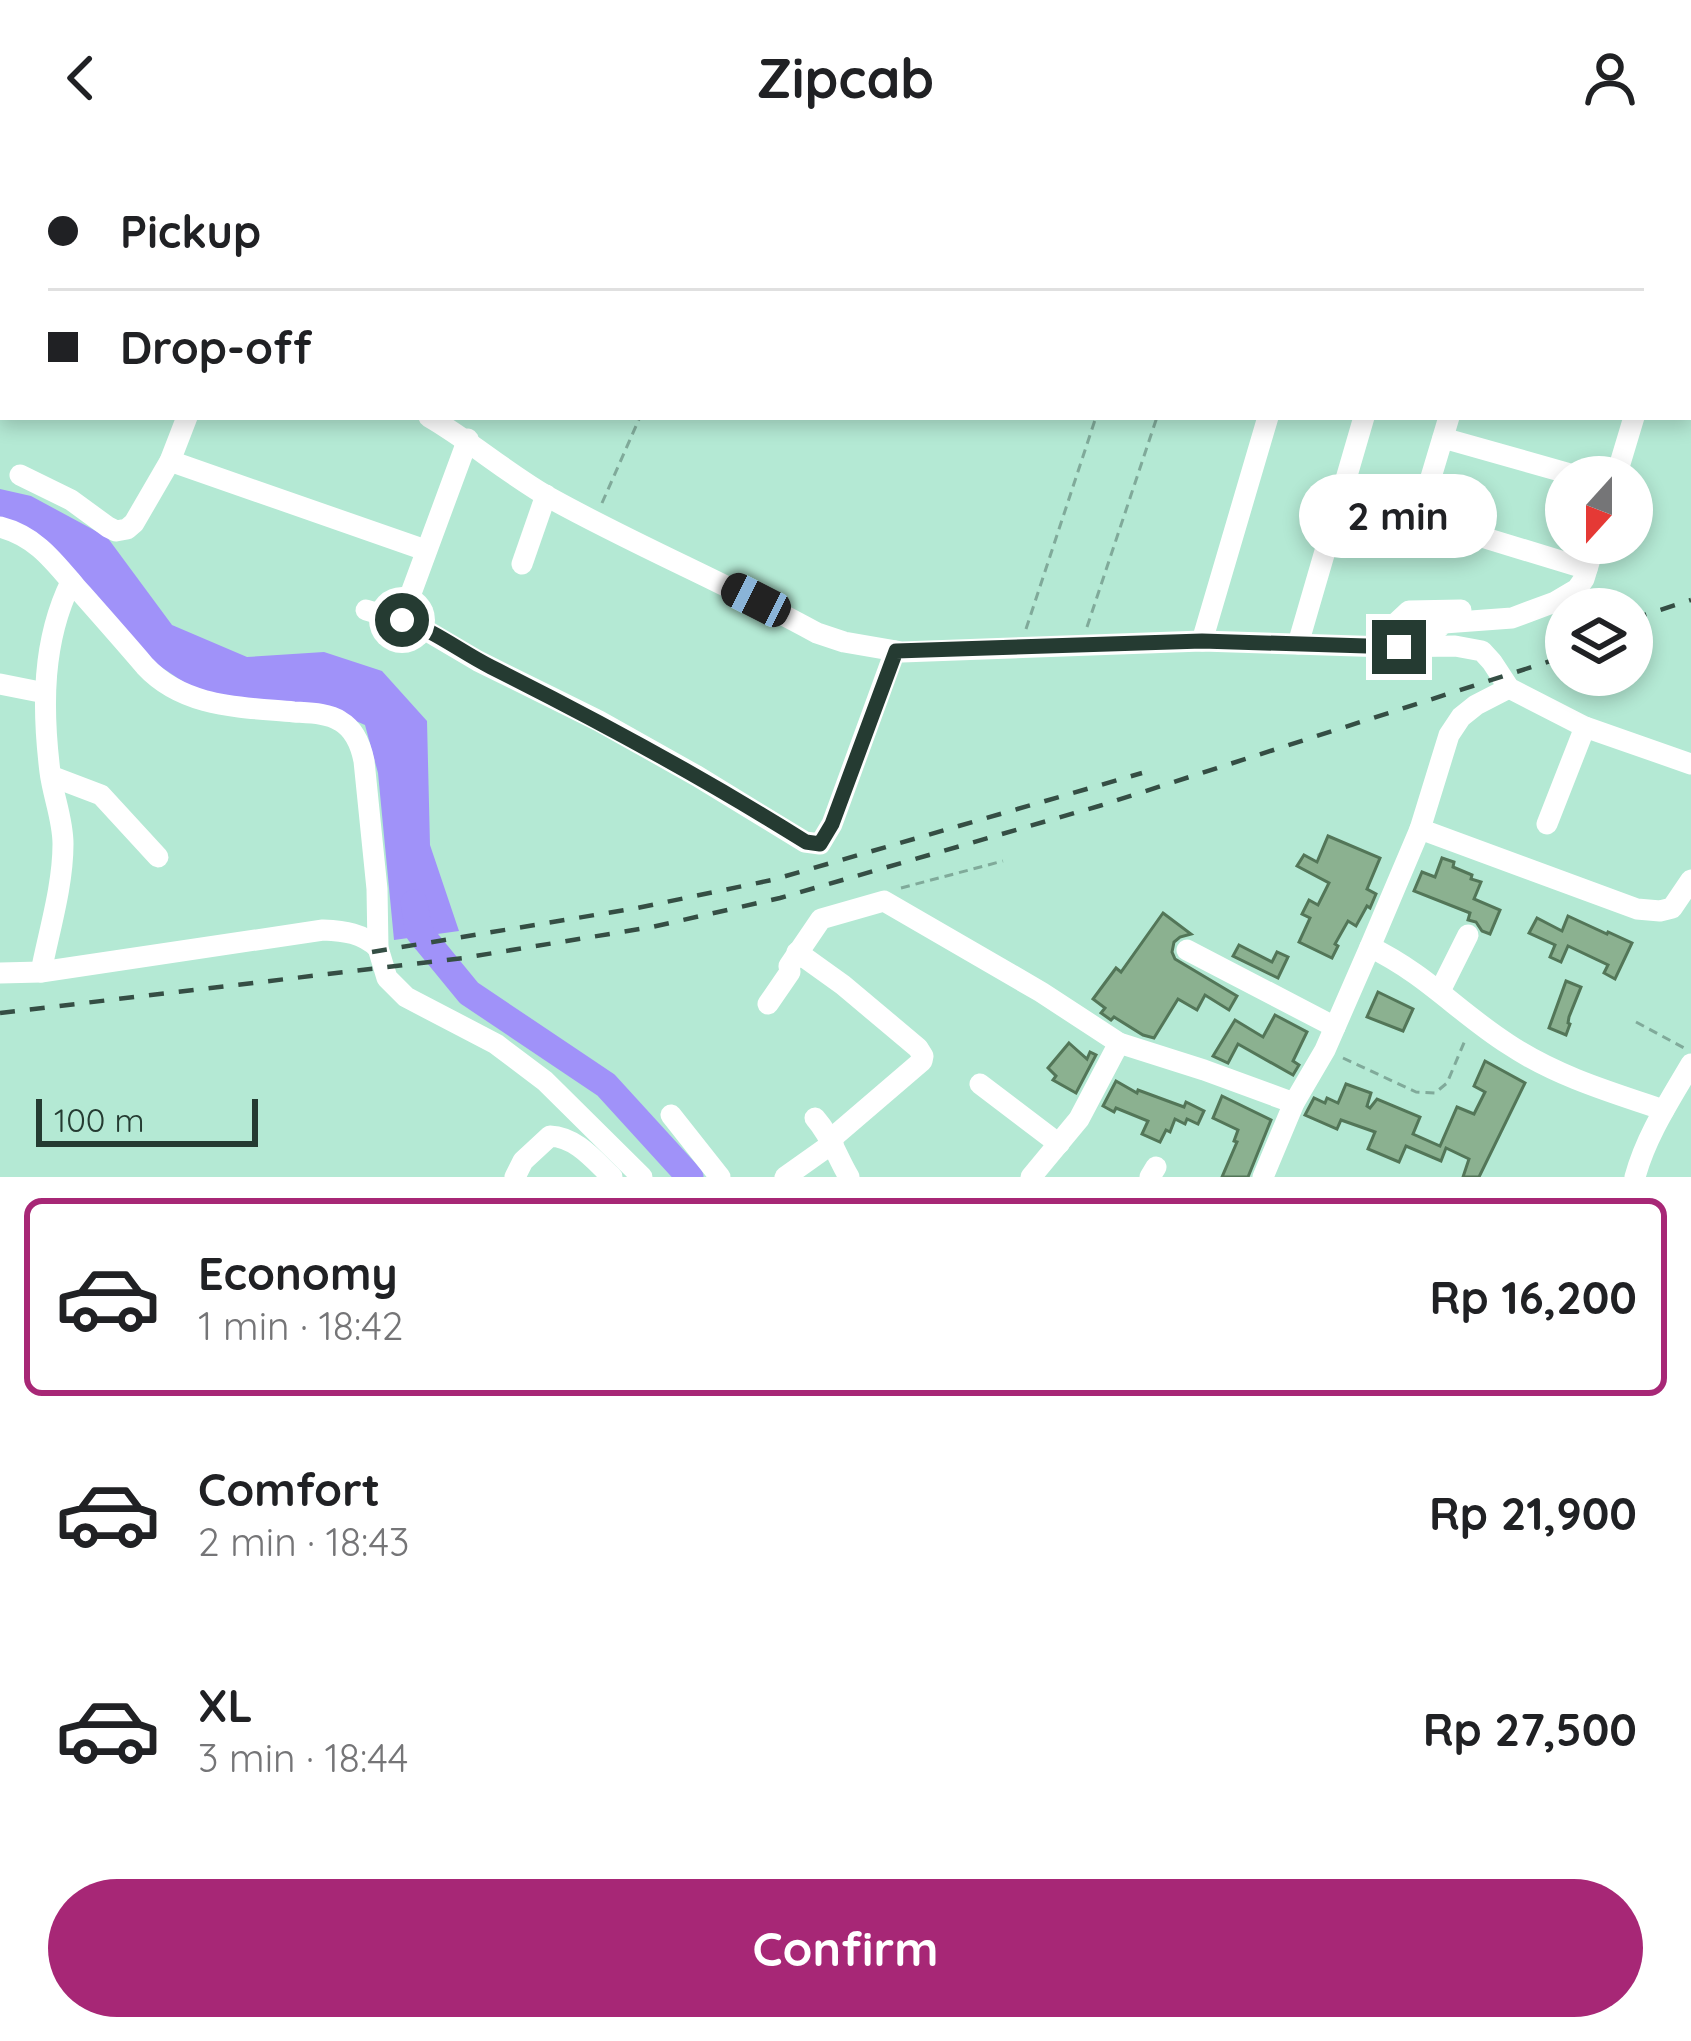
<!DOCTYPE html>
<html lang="en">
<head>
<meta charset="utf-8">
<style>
	:root { --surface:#fff; --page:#f2f2f2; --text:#202124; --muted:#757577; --line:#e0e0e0; --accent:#a72776 }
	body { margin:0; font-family:Quicksand,sans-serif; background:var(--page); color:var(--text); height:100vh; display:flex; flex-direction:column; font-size:45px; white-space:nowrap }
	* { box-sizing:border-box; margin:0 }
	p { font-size:39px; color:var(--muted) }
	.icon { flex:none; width:66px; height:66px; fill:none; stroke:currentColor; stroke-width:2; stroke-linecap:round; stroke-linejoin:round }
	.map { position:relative; height:1021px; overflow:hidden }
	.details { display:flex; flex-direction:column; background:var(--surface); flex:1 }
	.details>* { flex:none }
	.banner { position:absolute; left:0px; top:0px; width:1692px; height:264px; box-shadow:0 6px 18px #0003; display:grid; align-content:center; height:264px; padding:0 48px; background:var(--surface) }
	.needle { width:78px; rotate:201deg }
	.buttons { position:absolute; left:1545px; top:300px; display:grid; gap:24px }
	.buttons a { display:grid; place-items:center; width:108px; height:108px; border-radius:50%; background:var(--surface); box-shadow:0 6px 18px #0003; font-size:60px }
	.scale { position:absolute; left:36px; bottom:30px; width:222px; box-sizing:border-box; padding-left:12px; border:6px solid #253b32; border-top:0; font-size:33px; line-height:42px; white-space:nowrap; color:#253b32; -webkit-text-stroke:9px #b4e9d4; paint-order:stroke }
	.end { position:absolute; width:54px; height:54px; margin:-27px; border:15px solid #253b32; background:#fff; box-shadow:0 0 0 6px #fff }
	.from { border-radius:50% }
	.bubble { position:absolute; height:84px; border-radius:42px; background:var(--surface); box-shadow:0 6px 18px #0003; font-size:39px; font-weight:700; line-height:84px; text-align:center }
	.car { position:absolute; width:36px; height:72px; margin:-36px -18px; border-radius:15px; box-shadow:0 0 9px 3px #0007; background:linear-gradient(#222 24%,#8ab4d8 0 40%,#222 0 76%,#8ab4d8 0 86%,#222 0) }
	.banner b { display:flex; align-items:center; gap:42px; height:114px; font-size:45px }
	.banner b+b { border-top:3px solid var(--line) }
	.banner i { width:30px; height:30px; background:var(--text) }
	ul { padding:21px 0 0; list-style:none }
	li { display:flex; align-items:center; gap:36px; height:198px; margin:0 24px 18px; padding:0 24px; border:6px solid transparent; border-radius:18px }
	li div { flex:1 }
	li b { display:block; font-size:45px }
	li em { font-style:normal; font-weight:700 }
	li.current { border-color:var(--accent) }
	li>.icon { width:108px; height:108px; stroke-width:1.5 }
	.primary-button { display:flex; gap:24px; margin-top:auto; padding:24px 48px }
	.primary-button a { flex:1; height:138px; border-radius:72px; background:var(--accent); color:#fff; font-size:48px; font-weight:700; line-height:138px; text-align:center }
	header { display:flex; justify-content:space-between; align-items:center; height:156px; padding:0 48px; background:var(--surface); font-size:54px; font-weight:700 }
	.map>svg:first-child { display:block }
</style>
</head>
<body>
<header><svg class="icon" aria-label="back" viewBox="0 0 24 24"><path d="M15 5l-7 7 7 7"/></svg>Zipcab<svg class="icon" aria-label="person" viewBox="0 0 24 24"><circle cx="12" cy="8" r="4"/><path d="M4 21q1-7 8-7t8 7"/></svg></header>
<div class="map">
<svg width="1691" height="1021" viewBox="0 0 1691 1021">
	<rect width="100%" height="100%" fill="#b4e9d4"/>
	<polygon fill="#a092f9" points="0,333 31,340 107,381 172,469 247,501 324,496 382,515 427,565 430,689 459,775 394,784 378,617 365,569 324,551 212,545 128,489 89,437 0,369"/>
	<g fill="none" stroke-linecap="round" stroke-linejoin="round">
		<polyline stroke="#a092f9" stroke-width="27" points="414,747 419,776 469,837 606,929 690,1021"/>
	</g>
	<g fill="#8bb190" stroke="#537658" stroke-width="3">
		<polygon points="1328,680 1380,702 1367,733 1376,738 1370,752 1367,750 1356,770 1348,765 1335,788 1338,790 1332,802 1299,786 1310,762 1302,758 1309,744 1318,749 1329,727 1297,710 1304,699 1317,706"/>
		<polygon points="1442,702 1454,706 1453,711 1472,719 1471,723 1481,726 1474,743 1500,754 1490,778 1482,775 1476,766 1468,764 1470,757 1414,735 1422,716 1435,721"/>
		<polygon points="1163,757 1191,778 1180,781 1174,786 1172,796 1175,803 1237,840 1229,854 1205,839 1197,854 1178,843 1154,882 1143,879 1114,861 1111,864 1101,857 1105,852 1093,843 1116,812 1121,816"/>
		<polygon points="1568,760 1607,778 1608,776 1632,787 1615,823 1604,817 1608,809 1568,790 1561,806 1550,801 1555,789 1529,777 1537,762 1562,775"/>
		<polygon points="1239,789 1272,806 1277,796 1288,801 1278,822 1233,800"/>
		<polygon points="1566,825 1581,831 1569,861 1568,867 1570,868 1566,879 1549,872"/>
		<polygon points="1378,836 1413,853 1403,875 1367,861"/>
		<polygon points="1275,859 1307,876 1293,905 1299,909 1293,919 1238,888 1228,907 1213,900 1235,864 1263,881"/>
		<polygon points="1069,887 1087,903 1090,896 1096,899 1076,937 1053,924 1056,920 1048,912"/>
		<polygon points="1485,905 1525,927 1479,1021 1463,1021 1469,1003 1446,992 1441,1005 1406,990 1399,1006 1368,993 1375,976 1341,964 1337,973 1305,959 1314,942 1325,947 1327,942 1338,947 1346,928 1371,937 1367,950 1370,952 1377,943 1420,961 1413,978 1440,990 1457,951 1474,958 1485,936 1474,930"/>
		<polygon points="1116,925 1137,937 1138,934 1184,951 1186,946 1204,955 1198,968 1187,963 1185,968 1175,963 1170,976 1166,974 1160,986 1142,978 1148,965 1116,952 1114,956 1103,950"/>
		<polygon points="1222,940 1271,964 1248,1021 1222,1021 1237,986 1234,985 1238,974 1213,962"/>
	</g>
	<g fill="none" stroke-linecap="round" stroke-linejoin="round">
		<g stroke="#80aa9a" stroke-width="3" stroke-dasharray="9 6" stroke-linecap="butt">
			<polyline points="753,3 754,0"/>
			<polyline points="1182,3 1183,0"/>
			<polyline points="1243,3 1244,0"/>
			<polyline points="1438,3 1439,0"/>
			<polyline points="602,347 640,261"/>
			<polyline points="1087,471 1157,261"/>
			<polyline points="1026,473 1096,261"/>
			<polyline points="901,732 1003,705"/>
			<polyline points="1636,866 1686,893"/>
			<polyline points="1343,902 1416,936 1435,937 1447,927 1466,882"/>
		</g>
		<g stroke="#fff" stroke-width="21">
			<polyline points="1540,0 1551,3"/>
			<polyline points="305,3 306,0"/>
			<polyline points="484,3 486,0"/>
			<polyline points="1525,3 1525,0"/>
			<polyline points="1689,44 1691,44"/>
			<polyline points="1689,81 1691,74"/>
			<polyline points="0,133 3,134"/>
			<polyline points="0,230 3,230"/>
			<path d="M429,261c43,25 80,58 123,82 87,48 178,86 265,134l27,9 58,10 300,-11 186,6 67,-1 27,5 10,11 17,26 76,39 106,37"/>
			<polyline points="1449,261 1420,358 1423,363 1587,413"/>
			<polyline points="1443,282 1581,321"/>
			<polyline points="468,283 407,448 417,469 478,505 599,565 697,620 805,686 820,688 832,668 895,495"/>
			<polyline points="170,305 425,394"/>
			<polyline points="20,319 71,344 108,371 116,375 127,373 134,367 170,305 187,261"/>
			<polyline points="1616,321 1634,261"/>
			<path d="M0,371c35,9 53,33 75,59 23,26 47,53 70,80 39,42 96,41 149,46 15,1 34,1 46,9 14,8 21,25 24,40l13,128 1,59 9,30 19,19 90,47 49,37 97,96"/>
			<polyline points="522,408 546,339"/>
			<polyline points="366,454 417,469"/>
			<polyline points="1202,485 1268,261"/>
			<polyline points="1298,488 1364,261"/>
			<polyline points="1388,491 1395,468 1409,455 1461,454"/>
			<polyline points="1417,491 1444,467 1512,462 1555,446 1577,433 1584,423 1595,387"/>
			<polyline points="0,528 45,537"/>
			<polyline points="51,620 101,639 158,701"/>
			<polyline points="1547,668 1585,571"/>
			<polyline points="1420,673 1637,753 1660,755 1672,752 1691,724"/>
			<path d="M1370,791c56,27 88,65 138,97 48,32 102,48 156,66"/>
			<polyline points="1187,794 1335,871"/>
			<polyline points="797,796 843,829 918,892 923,900 922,905 831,983"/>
			<path d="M41,816c8,-41 22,-86 22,-128 0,-25 -10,-48 -13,-72 -8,-65 -8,-131 21,-190"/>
			<path d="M0,817l41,-1 282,-42c22,1 39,3 55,18"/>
			<polyline points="1440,835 1468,779"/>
			<polyline points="768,848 790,816 789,810 821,763 884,745 1041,836 1119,887 1204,914 1294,947"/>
			<polyline points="980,928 1059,988"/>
			<polyline points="671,959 720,1021"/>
			<path d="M815,962c16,18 22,39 34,59"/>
			<path d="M515,1021l8,-16 27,-25c26,1 44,24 62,41"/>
			<polyline points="785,1021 833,987"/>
			<polyline points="1031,1021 1079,963 1119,887"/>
			<polyline points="1150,1021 1156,1011"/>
			<polyline points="1263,1021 1294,947 1325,894 1370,791 1420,673 1449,579 1461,561 1476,549 1509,532"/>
			<path d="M1635,1021c11,-41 35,-77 56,-113"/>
		</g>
		<g stroke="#354e44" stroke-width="4.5" stroke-dasharray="15 15" stroke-linecap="butt">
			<polyline points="1632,463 1691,444"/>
			<polyline points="372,796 637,752 772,724 1142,617"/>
			<polyline points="0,857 463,802 652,771 780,742 1099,650 1566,500"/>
		</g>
	</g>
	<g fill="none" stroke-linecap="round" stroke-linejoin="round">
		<path stroke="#253b32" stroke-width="15" d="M402,464c32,10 59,32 89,47 108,54 213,111 315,175l14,2 12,-20 64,-173 306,-10 197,6"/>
	</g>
</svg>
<div class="buttons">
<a><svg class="needle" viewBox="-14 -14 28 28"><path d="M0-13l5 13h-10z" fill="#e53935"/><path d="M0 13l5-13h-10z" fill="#757577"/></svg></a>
<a><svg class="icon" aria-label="layers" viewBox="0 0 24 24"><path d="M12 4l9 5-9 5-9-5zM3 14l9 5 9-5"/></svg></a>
</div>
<div class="scale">100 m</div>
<i class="end from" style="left:402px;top:464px"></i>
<i class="end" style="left:1399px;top:491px"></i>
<div class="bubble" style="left:1299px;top:318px;width:198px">2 min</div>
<i class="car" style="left:756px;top:444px;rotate:297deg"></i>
<div class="banner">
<b><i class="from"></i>Pickup</b>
<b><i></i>Drop-off</b>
</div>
</div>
<section class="details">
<ul>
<li class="current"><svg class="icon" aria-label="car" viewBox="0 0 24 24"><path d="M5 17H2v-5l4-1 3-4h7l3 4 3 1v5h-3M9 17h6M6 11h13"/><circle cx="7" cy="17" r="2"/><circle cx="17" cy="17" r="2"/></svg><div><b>Economy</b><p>1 min · 18:42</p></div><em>Rp 16,200</em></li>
<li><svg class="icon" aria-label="car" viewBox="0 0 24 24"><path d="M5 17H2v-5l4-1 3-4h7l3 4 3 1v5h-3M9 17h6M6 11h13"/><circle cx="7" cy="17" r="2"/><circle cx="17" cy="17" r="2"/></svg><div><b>Comfort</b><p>2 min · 18:43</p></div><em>Rp 21,900</em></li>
<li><svg class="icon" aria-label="car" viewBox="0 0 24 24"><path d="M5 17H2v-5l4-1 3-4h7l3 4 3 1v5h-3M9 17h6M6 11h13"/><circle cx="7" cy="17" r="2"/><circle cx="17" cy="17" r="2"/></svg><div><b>XL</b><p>3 min · 18:44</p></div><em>Rp 27,500</em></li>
</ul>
<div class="primary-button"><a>Confirm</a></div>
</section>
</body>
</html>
